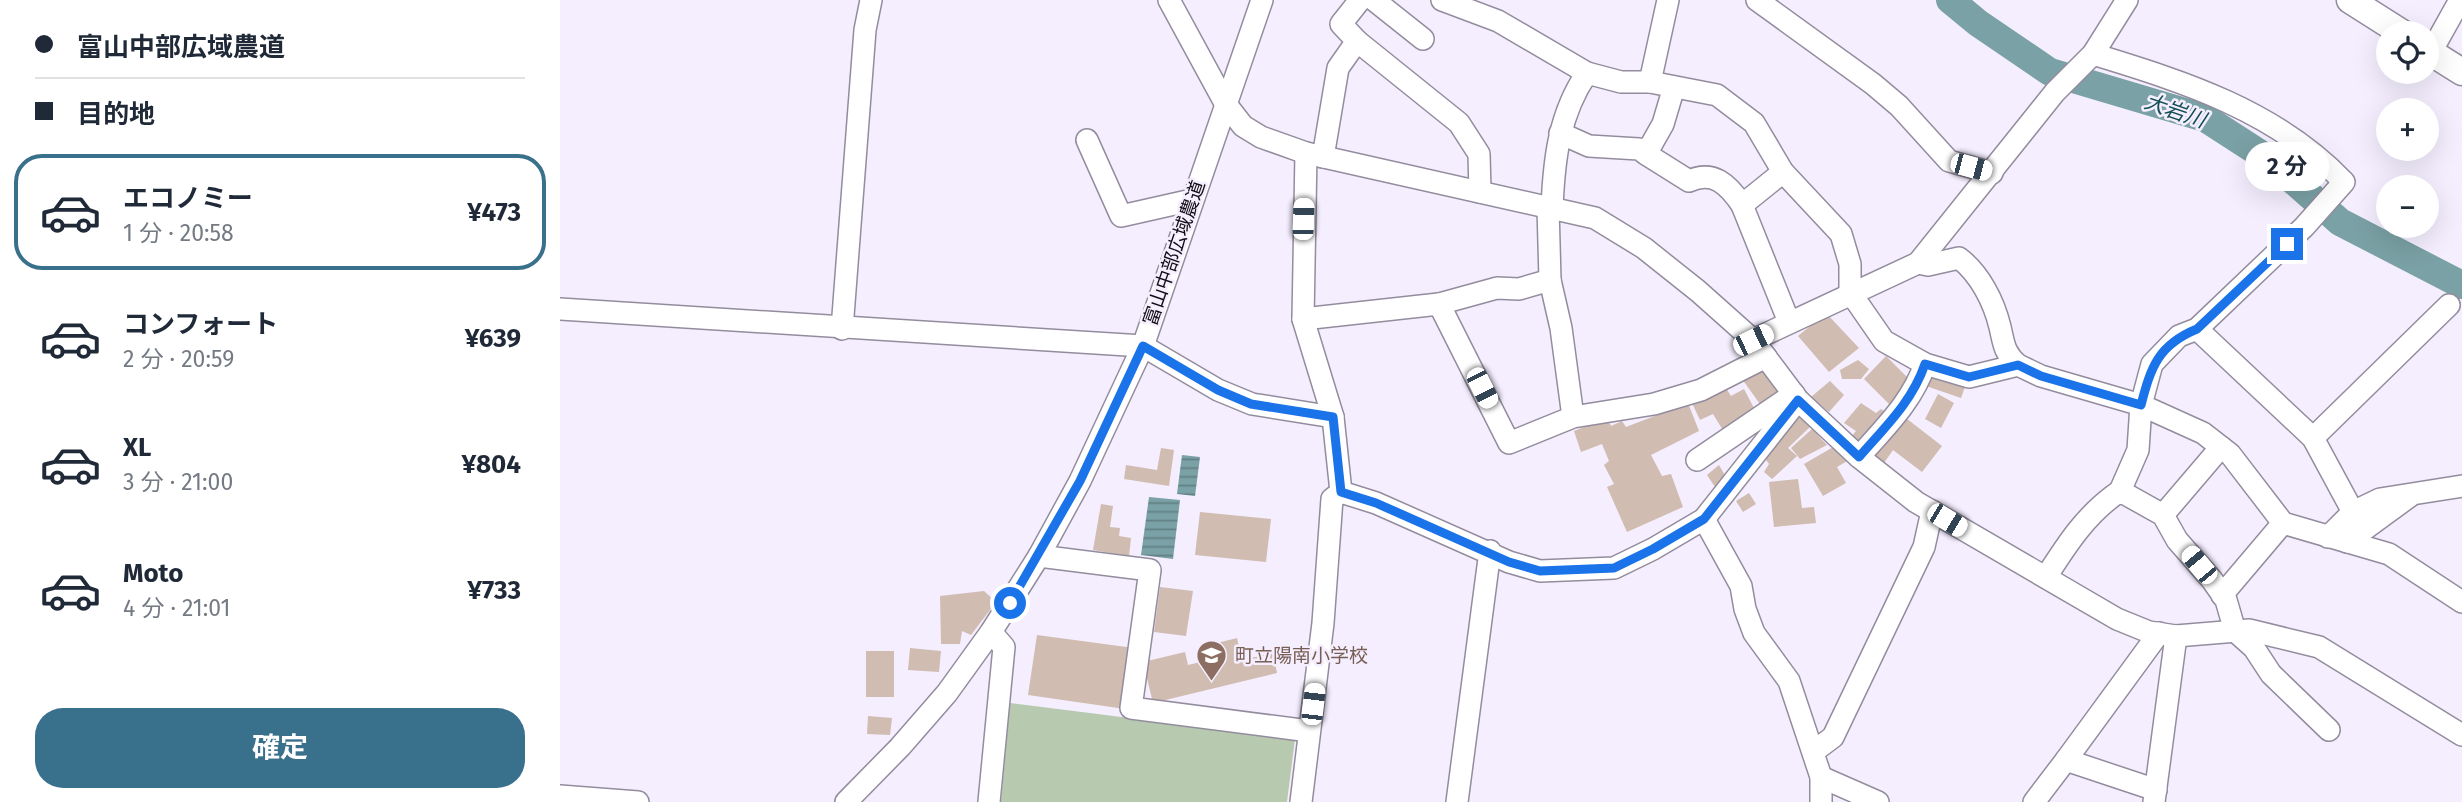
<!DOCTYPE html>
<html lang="ja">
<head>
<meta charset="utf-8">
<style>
	:root { --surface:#fff; --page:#f6f6f7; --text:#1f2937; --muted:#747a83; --line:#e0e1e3; --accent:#39708b }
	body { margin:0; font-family:"Fira Sans","Noto Sans JP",sans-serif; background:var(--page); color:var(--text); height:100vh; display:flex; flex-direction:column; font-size:26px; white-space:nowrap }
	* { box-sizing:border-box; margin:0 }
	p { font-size:23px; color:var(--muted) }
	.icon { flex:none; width:38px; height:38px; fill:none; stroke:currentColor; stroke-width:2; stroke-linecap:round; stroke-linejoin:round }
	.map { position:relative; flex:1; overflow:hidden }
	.panel { display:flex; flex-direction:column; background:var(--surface); width:560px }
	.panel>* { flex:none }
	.guide { display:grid; align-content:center; height:154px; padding:0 35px; background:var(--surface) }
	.tools { position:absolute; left:1816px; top:21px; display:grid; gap:14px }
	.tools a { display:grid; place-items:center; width:63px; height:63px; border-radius:50%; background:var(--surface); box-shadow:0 7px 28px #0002; font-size:35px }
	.end { position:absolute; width:32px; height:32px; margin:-16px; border:9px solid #1a73e8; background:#fff; box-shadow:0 0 0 4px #fff }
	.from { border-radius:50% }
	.bubble { position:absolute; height:49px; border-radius:24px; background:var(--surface); box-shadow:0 7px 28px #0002; font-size:23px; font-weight:700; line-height:49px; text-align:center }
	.car { position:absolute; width:21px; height:42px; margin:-21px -10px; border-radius:9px; box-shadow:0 0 5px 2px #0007; background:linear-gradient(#fff 24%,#345 0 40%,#fff 0 76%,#345 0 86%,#fff 0) }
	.guide b { display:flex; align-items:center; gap:24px; height:66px; font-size:26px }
	.guide b+b { border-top:2px solid var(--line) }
	.guide i { width:18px; height:18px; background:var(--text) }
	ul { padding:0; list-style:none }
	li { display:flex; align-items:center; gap:21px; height:116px; margin:0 14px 10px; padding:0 21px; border:4px solid transparent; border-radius:28px }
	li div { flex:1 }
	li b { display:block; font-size:26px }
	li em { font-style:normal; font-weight:700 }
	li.active { border-color:var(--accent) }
	li>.icon { width:63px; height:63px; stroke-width:1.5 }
	.cta { display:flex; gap:14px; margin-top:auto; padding:14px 35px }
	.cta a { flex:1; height:80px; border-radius:28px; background:var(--accent); color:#fff; font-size:28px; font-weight:700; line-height:80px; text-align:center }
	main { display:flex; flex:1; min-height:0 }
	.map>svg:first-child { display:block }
</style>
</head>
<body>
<main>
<section class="panel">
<div class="guide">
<b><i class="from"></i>富山中部広域農道</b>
<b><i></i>目的地</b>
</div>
<ul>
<li class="active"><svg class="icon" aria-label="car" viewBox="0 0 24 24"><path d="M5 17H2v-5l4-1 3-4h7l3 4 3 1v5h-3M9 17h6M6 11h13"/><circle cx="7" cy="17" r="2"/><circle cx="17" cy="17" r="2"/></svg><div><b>エコノミー</b><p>1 分 · 20:58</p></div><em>¥473</em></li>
<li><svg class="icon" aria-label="car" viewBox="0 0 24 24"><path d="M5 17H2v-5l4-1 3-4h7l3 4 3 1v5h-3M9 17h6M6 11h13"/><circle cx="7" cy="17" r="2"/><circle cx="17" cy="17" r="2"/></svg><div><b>コンフォート</b><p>2 分 · 20:59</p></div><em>¥639</em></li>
<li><svg class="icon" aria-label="car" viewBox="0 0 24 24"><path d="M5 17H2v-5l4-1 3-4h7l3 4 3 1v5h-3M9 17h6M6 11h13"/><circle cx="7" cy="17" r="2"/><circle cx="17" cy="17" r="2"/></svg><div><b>XL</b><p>3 分 · 21:00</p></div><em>¥804</em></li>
<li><svg class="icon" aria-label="car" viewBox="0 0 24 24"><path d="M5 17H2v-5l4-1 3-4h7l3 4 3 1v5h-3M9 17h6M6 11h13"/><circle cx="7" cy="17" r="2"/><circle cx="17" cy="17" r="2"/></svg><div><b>Moto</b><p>4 分 · 21:01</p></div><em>¥733</em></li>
</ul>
<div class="cta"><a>確定</a></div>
</section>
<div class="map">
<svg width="1902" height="802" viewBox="0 0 1902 802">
	<defs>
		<pattern id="water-rules" width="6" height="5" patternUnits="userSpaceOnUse" patternTransform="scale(1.75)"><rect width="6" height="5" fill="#7aa1a5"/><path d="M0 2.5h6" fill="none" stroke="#628185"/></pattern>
	</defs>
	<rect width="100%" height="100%" fill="#f4eefe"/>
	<polygon fill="#b7c9ae" points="450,703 735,739 727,802 441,802"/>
	<g fill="url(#water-rules)">
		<polygon points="622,455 640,457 635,496 617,494"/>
		<polygon points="589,497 620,500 613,559 581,555"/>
	</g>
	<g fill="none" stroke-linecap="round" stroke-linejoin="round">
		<polyline stroke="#7aa1a5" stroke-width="28" points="1390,0 1418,23 1490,72 1645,118 1710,160 1780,222 1902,285"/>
	</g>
	<g fill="#d0bcb1">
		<polygon points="1266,313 1299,348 1269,372 1238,336"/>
		<polygon points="1326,356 1352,382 1330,405 1304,379"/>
		<polygon points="1298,360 1309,369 1301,379 1282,379 1280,370"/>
		<polygon points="1203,365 1220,389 1200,404 1182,379"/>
		<polygon points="1370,372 1406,384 1401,398 1366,386"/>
		<polygon points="1270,381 1284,395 1269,412 1251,397"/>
		<polygon points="1164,385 1171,396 1184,389 1195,410 1178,419 1180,424 1164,432 1153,414 1140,420 1132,403"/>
		<polygon points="1378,394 1394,403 1381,428 1365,419"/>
		<polygon points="1128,403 1139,431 1091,455 1102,476 1111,474 1123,507 1067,532 1047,487 1054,484 1044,465 1049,461 1042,444 1021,452 1014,431 1047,418 1051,426 1062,421 1066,427"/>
		<polygon points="1301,403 1316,413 1321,409 1330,415 1303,446 1291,437 1296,431 1284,423"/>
		<polygon points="1239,413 1250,427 1228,448 1237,456 1212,479 1204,472 1209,464 1204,457"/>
		<polygon points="1342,415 1382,446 1362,472 1333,450 1324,463 1312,454"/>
		<polygon points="1252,429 1267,445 1240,459 1231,448"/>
		<polygon points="1275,446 1289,460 1277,467 1286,483 1263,496 1244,464"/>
		<polygon points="601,448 614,450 609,486 564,479 566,465 597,470"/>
		<polygon points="1159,465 1167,479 1155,487 1147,475"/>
		<polygon points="1238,479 1242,508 1254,507 1256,523 1214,527 1209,482"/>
		<polygon points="1189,493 1196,504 1183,512 1176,501"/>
		<polygon points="541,504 553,506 550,527 560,528 559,536 571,538 569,556 533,550"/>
		<polygon points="640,512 711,519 706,562 635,555"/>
		<polygon points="600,587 633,591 626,636 594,632"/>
		<polygon points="424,591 436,602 411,635 402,631 400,644 381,644 380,596"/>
		<polygon points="477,635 574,648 565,709 468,695"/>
		<polygon points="677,638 682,660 713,653 717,673 593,703 583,662 625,652 628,665 653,659 649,645"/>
		<polygon points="350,648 381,651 379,672 348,670"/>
		<rect x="306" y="651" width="28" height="46"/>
		<polygon points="308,716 332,718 330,735 307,734"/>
	</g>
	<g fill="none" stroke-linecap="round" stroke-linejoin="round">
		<defs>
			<g id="minor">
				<polyline points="609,0 665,103 683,126 701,137 746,153 1035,218 1084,248 1138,291 1193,340 1238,400 1299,457 1356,502 1557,619 1589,632 1616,636 1689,630 1759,647 1902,735"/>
				<polyline points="814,0 863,39"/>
				<polyline points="882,0 938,21 1027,73 1061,82 1090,82 1157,95 1194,123 1223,172 1281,234 1290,264 1290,292 1324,341 1365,364 1409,377 1458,365 1481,376 1581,405 1643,433 1670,454 1723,523 1829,554 1902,602"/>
				<polyline points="1197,0 1313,84 1339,106 1389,161 1432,173"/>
				<polyline points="797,41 899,123 919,154 920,192"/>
				<polyline points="1871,52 1900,0"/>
				<path d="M1533,54c92,28 183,57 251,128l-40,45 -107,102 -18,7 -27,28 -11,41 -3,45 -18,41"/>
				<polyline points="1090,82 1108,0"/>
				<polyline points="1000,133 1029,146 1079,149 1086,154 1103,124 1114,87"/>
				<polyline points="527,140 561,216 632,200"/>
				<polyline points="746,153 743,319 773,417 781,492 816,503 949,562 980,571 1054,568 1093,549 1144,519 1238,400"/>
				<path d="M1086,154l43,27c24,-11 39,3 53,24l41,-33"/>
				<polyline points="763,157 778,68 797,41 781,24 800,0"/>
				<polyline points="1182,205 1229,322"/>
				<polyline points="988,207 990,280"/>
				<path d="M992,208c2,-49 7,-94 35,-135"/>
				<path d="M1358,263l10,2 31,-7c21,16 35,44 41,69 4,17 4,26 18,38"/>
				<polyline points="0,309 583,346 658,390 692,404 773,417"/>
				<polyline points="743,319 879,304"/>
				<polyline points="282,329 305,30 311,0"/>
				<polyline points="1637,329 1753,438 1793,512"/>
				<polyline points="1193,340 1358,263 1495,92 1533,54 1567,0"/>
				<polyline points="1013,417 1001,328 990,280 959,289 937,288 879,304 949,443 1013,417 1094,404 1141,390 1206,357"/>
				<polyline points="1753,438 1889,305"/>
				<path d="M1299,457c26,-30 53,-55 66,-93"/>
				<polyline points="1137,460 1234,394"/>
				<polyline points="1603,515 1661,447"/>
				<polyline points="1144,519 1181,586 1185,609 1194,633 1229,681 1261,777 1261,802"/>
				<polyline points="1768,537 1793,512 1820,499 1902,486"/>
				<polyline points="1787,542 1850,496"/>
				<polyline points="479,556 590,570 571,708 749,731"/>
				<path d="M1486,577c21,-33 41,-64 74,-86l43,24 14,25 35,40 14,20 9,31 19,17 17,26 58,56"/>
				<polyline points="1662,595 1723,523"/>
				<polyline points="1253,752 1273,737 1364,547 1372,511"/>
				<polyline points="1506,760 1599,633"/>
				<polyline points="1261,777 1318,802"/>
				<polyline points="0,796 78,802"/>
				<polyline points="286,802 340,747 387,693 431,632 479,556 520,481 583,346 702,0"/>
				<polyline points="429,802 444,647 431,632"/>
				<polyline points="741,802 763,623 772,499 781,492"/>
				<polyline points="897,802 930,551"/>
				<polyline points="1474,802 1506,760 1596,790"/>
				<polyline points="1594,802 1616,636"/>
			</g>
			<g id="major">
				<polyline points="1790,0 1842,33"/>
				<polyline points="1867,50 1902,72"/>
			</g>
		</defs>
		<use href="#minor" stroke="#938c9e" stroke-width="24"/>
		<use href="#major" stroke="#938c9e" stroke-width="29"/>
		<use href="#minor" stroke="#fff" stroke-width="21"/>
		<use href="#major" stroke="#fff" stroke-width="26"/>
	</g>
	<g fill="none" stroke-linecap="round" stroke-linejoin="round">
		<path stroke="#1a73e8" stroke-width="9" d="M450,603l70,-122 63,-135 75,44 33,14 82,13 8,75 35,11 133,59 31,9 74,-3 39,-19 51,-30 94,-119 61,57c26,-30 53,-55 66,-93l44,13 49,-12 23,11 100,29c10,-38 17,-60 56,-76l90,-85"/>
	</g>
	<defs>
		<symbol id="school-pin" viewBox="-11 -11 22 30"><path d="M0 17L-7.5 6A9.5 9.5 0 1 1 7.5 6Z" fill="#8d6e63" stroke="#f4eefe"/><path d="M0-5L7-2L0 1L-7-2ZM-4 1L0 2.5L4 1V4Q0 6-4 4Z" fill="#fff"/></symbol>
	</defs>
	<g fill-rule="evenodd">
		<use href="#school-pin" x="634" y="638" width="35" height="47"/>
	</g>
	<g text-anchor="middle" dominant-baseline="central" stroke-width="5" stroke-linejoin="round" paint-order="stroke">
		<g font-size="19" fill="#0e0b12" stroke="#f4eefe">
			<text transform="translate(614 253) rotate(-71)">富山中部広域農道</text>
		</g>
		<g font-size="19" fill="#785e54" stroke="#f4eefe" text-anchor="start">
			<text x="675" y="655">町立陽南小学校</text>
		</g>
		<g font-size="21" font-style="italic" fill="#124e53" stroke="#f4eefe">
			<text transform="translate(1615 111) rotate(19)">大岩川</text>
		</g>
	</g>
</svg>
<div class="tools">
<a><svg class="icon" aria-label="locate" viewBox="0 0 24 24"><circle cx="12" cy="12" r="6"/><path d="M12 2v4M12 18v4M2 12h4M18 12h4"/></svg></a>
<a>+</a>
<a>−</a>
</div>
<i class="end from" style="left:450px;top:603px"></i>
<i class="end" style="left:1727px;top:244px"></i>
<div class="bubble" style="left:1685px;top:142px;width:84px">2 分</div>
<i class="car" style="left:1411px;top:167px;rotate:105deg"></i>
<i class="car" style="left:743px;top:219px;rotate:2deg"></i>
<i class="car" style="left:1193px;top:340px;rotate:64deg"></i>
<i class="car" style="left:922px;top:388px;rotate:153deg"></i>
<i class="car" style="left:1387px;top:520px;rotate:121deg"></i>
<i class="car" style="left:1639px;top:565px;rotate:320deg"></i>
<i class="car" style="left:753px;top:704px;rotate:7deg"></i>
</div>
</main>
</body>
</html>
